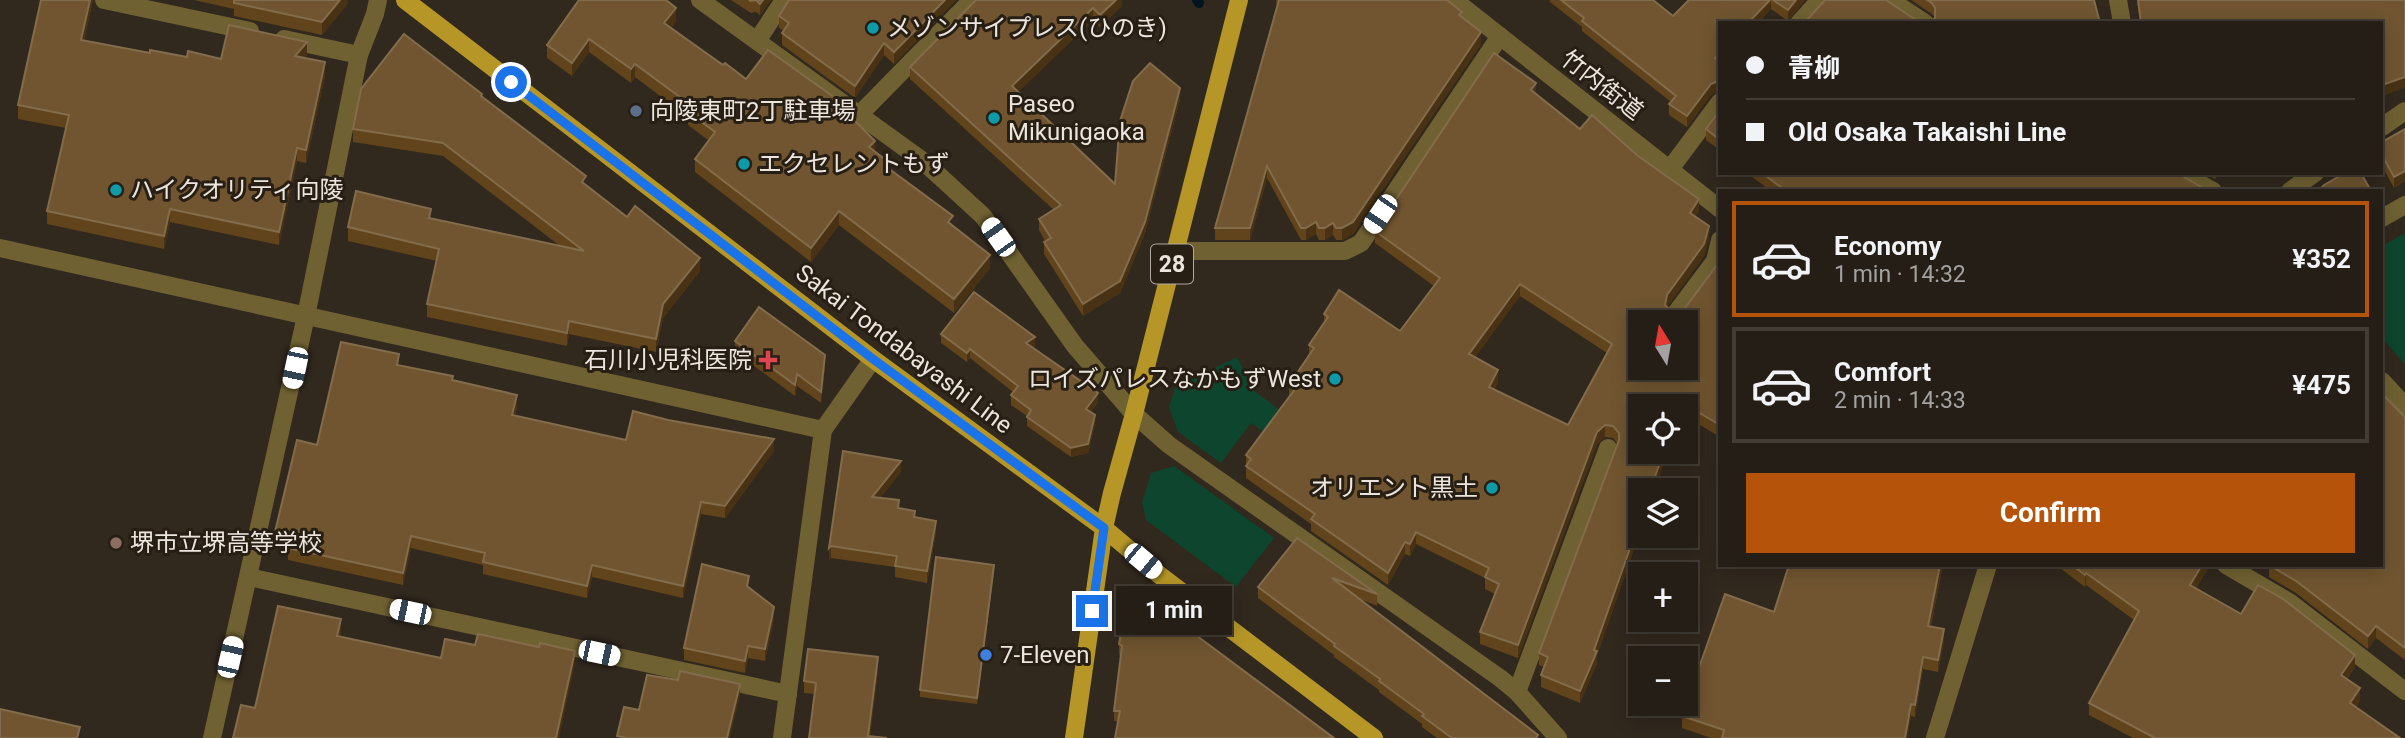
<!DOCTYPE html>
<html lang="en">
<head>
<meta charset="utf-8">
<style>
	:root { --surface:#251e16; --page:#312b23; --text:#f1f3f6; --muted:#a3a2a1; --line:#423c35; --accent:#b45309 }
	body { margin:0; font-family:Roboto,"Noto Sans JP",sans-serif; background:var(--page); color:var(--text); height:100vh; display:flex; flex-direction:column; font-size:26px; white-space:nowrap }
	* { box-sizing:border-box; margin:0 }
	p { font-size:23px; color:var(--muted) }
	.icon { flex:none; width:38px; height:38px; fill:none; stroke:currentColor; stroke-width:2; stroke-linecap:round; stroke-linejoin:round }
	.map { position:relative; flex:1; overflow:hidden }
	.sheet { position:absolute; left:1718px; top:189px; width:665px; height:378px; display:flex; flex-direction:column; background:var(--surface); border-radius:0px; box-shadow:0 4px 18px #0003,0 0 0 2px var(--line) }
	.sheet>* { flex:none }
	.banner { position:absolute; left:1718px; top:21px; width:665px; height:154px; border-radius:0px; box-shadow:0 4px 18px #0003,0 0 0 2px var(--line); display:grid; align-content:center; height:154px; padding:0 28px; background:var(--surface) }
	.needle { width:46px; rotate:349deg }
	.controls { position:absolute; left:1628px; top:310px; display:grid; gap:14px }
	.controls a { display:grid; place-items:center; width:70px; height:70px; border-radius:0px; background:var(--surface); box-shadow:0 4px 18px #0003,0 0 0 2px var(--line); font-size:35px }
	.end { position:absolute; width:32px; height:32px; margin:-16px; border:9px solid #1a73e8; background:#fff; box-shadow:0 0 0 4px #fff }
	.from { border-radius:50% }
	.bubble { position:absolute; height:49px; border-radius:0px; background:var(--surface); box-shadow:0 4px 18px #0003,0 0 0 2px var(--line); font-size:23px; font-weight:700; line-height:49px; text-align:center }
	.car { position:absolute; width:21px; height:42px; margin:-21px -10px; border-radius:9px; box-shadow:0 0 5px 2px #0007; background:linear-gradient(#fff 24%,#345 0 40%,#fff 0 76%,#345 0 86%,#fff 0) }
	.banner b { display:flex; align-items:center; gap:24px; height:66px; font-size:26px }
	.banner b+b { border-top:2px solid var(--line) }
	.banner i { width:18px; height:18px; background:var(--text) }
	ul { padding:12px 0 0; list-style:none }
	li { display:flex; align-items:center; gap:21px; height:116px; margin:0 14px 10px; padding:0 14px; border:4px solid var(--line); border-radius:0px }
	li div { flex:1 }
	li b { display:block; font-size:26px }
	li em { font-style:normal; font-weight:700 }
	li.active { border-color:var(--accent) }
	li>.icon { width:63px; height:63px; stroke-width:1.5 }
	.primary-button { display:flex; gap:14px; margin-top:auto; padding:14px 28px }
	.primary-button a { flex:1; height:80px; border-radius:0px; background:var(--accent); color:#fff; font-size:28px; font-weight:700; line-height:80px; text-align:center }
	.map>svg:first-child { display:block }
</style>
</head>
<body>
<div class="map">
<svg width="2405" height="738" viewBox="0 0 2405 738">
	<rect width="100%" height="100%" fill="#31281e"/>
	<g fill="#0e452e">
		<polygon points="2405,233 2405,364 2382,338 2382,250 2386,244"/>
		<polygon points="1237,357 1254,391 1287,415 1271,437 1251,423 1221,463 1178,432 1169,408 1175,387"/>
		<polygon points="1174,466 1274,538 1236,587 1146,520 1142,503 1151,473"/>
	</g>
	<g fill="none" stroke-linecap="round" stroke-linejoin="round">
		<polyline stroke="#031320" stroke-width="10" points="1197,0 1199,3"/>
		<g stroke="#6f6132" stroke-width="18">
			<polyline points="757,41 784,0"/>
			<polyline points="1670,169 1720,102"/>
			<polyline points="1175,251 1345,251 1361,243 1500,36"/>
		</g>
		<g stroke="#6f6132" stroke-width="18">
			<polyline points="104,0 250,31"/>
			<polyline points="700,0 923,161 983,216 1075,346 1134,414 1169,445 1500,678 1517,692 1558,738"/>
			<polyline points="1454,0 1720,209"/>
			<polyline points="1890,0 1925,23"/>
			<polyline points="2118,0 2122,23"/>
			<polyline points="1799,23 1820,0"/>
			<polyline points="284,39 359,55"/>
			<polyline points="860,114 972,0"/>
			<polyline points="2382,127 2405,111"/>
			<polyline points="2180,173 2213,191"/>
			<polyline points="2290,191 2315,173"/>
			<polyline points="2382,218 2405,205"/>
			<polyline points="0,248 823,430"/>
			<polyline points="1676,313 1715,261 1720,240"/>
			<polyline points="2382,381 2405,406"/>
			<polyline points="2226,565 2289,602 2405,691"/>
			<polyline points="249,577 788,694"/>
			<polyline points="1517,692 1608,448"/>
			<polyline points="212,738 306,316 359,55 375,14 378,0"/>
			<polyline points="782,738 823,430 873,359"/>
			<polyline points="1935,738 1988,565"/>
		</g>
		<g stroke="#b59627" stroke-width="18">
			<polyline points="405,0 873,359 1104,528 1162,577 1374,738"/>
			<polyline points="1074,738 1104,528 1112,493 1134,414 1239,0"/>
		</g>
	</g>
	<g fill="#61441b" fill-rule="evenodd">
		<polygon points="41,0 93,0 84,41 150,53 187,57 221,59 307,55 304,58 325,76 306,163 297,161 279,245 170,222 164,249 47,224 47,211 66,128 18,119 18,105"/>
		<polygon points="194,0 348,0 348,3 322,35 234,16 234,9"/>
		<polygon points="731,0 771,0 760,15 756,12 751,13"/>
		<polygon points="956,0 894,64 884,55 855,98 782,45 782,33 784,31 779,28 779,16"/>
		<polygon points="976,0 1122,0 1122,6 1100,27 1093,20 1018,92 1115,184 1180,99 1145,233 1120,293 1083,316 1044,254 1044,242 1045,241 1039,230 1039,219 1054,210 910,79 910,67"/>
		<polygon points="1276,0 1447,0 1462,17 1481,44 1353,234 1342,240 1336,240 1333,235 1325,240 1319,240 1316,234 1306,240 1301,240 1267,178 1250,240 1215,240 1215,228 1277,7"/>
		<polygon points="1550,0 1653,0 1673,16 1689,0 1805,0 1788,21 1771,9 1720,23 1720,91 1711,95 1687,127 1669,115 1669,104 1671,102 1582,31 1582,27 1550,2"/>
		<polygon points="1911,0 2094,0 2100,23 1805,23 1805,22 1929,23 1935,18 1932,14"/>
		<polygon points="2137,0 2405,0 2405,87 2382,96 2382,23 2140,23"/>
		<polygon points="676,21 671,28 723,65 746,79 842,107 875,152 891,170 953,225 990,268 954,313 839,225 811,262 695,172 695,159 708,140 688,125 688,117 635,77 631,83 589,52 572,76 547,58 547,45"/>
		<path d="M1536,93l44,36 119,82 -4,5 14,22 -5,18 -37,51 3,3 5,2 10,-4 35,-47v176l-35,-21v-10h-45v126l-43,123v8l-17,40 -39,-16v-12l3,-8 -5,-2v-12l78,-210 -4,-5 -8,-1 -8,7 -79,214 -38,-14v-12l15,-38 -10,-5v-11l-69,-34 -6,12 -5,-2 -17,31 -77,-54v-7l-65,-46v-23l43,-58v-12l20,-31v-9l15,-21v-10l76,17 34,-45 -59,-43v-12zM1520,296l87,57 -39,72 -74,-35 4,-8 -23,-25z"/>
		<polygon points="482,97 586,185 700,271 663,318 656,352 569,334 567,346 427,317 427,304 437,261 348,241 348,227 431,218 560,246 443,156 353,142 353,129"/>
		<polygon points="1720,110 1720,150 1706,140 1706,129"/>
		<polygon points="2405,129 2394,188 2382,166 2382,142"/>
		<polygon points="1747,173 2177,173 2203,191 1771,191"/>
		<polygon points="2204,173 2218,173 2215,179"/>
		<polygon points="941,334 1035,346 1033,348 1098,402 1091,412 1095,424 1088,453 1071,457 1027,426 1027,416 1011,405 1011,395 1013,392 970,358 967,362 941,343"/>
		<polygon points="735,341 825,367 821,403 797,386 795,396 735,352"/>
		<polygon points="399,366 453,380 517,407 515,416 626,440 774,451 725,518 701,514 683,598 592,577 587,598 483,574 483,565 411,548 403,585 288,560 288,552 274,548 274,536"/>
		<polygon points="2405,417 2405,660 2376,638 2368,649 2296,593 2269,577 2269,565"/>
		<polygon points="901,472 880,498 915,517 936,532 927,583 895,577 895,567 831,558 829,560 829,548"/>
		<polygon points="1297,538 1377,594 1377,606 1360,599 1538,738 1437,738 1422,727 1422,724 1379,692 1379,690 1334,657 1334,655 1258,598 1258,587"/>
		<polygon points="1784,565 1943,565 1931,626 1944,641 1938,672 1923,669 1915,717 1911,716 1907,738 1711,738 1682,728 1682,716 1774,612 1789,567"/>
		<polygon points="2056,565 2210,565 2196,588 2241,614 2355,667 2347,679 2360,701 2356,707 2400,738 2133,738 2089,715 2089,703 2134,620 2086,585 2085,587"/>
		<polygon points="994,571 977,704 920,697 920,690"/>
		<polygon points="774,619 765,661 748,658 745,673 684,660 684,648"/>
		<polygon points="1119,644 1334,738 1114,721 1114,711 1121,656 1119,655"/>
		<polygon points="878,669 870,736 809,738 815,694 804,693 804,681"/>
	</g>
	<g fill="#483213">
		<polygon points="90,0 93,0 81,53 81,40"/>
		<polygon points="340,0 348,0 348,3 322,35 322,22"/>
		<polygon points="763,0 771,0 760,15 760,4"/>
		<polygon points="945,0 956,0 894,64 894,52"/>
		<polygon points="1116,0 1122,0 1122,6 1100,27 1100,15"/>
		<polygon points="1770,0 1771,0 1771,9 1759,23 1748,23"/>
		<polygon points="1796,0 1805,0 1788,21 1788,10"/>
		<polygon points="676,8 676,21 664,37 664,23"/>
		<polygon points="1093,8 1093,20 1012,98 1012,86"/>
		<polygon points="1481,32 1481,44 1353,234 1342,240 1342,228"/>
		<polygon points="589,39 589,52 572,76 572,63"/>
		<polygon points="307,42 307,55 295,69 295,56"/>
		<polygon points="884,43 884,55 855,98 855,86"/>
		<polygon points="1720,53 1720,63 1715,58"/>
		<polygon points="325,62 325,76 306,163 306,150"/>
		<polygon points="635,64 635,77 631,83 631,69"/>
		<polygon points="2405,77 2405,87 2382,96 2382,85"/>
		<polygon points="1720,80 1720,91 1711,95 1687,127 1687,116 1711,84"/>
		<polygon points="1536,83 1536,95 1531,90"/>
		<polygon points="1180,88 1180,99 1145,233 1120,293 1083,316 1083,304"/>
		<polygon points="875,141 875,155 869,147"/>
		<polygon points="297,148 297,161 279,245 279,232"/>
		<polygon points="1267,166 1267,178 1250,240 1250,228"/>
		<polygon points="2405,171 2405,182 2394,188 2394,177"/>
		<polygon points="1699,199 1699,211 1690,225 1690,213"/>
		<polygon points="170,209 170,222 164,249 164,236"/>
		<polygon points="839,211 839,225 811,262 811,248"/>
		<polygon points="1316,222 1316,234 1306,240 1306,228"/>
		<polygon points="1333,223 1333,235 1325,240 1325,228"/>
		<polygon points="1709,226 1709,238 1704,256 1667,307 1665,305 1667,295"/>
		<polygon points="990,255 990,268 954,313 954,299"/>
		<polygon points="700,258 700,271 663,318 656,352 656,339 663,304"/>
		<polygon points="1520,284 1520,296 1469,366 1469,354"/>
		<polygon points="569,321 569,334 567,346 567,333"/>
		<polygon points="1035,337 1035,346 1026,352 1026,343"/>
		<polygon points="970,349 970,358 967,362 967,353"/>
		<polygon points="825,355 825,367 821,403 821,392"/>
		<polygon points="1498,370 1498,382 1489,399 1489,387"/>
		<polygon points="797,374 797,386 795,396 795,385"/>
		<polygon points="1098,393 1098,402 1086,418 1086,409"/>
		<polygon points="517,395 517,407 512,428 512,415"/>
		<polygon points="1095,415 1095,424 1088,453 1071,457 1071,448"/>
		<polygon points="1605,425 1605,437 1597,444 1518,658 1518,645 1597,432"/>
		<polygon points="774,439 774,451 725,518 725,506"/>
		<polygon points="1664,452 1668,452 1655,490 1650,490"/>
		<polygon points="901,461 901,472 872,508 872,497"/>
		<polygon points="701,502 701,514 683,598 683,586"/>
		<polygon points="1640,520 1640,532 1597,655 1597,663 1580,703 1580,691"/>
		<polygon points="936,521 936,532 927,583 927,571"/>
		<polygon points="1416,532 1416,544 1410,556 1410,544"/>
		<polygon points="411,536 411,548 403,585 403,573"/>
		<polygon points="1405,542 1405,554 1388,585 1388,573"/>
		<polygon points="831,546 831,558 829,560 829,548"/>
		<polygon points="592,565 592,577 587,598 587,586"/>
		<polygon points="994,565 994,571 977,704 977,698"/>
		<polygon points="1940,565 1943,565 1928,638 1928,626"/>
		<polygon points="2202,565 2210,565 2190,597 2190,585"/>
		<polygon points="2086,573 2086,585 2085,587 2085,575"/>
		<polygon points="774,607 774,619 765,661 765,649"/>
		<polygon points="341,619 341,633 337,650 337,636"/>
		<polygon points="2376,626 2376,638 2368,649 2368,636"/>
		<polygon points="1944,629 1944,641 1938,672 1938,660"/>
		<polygon points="748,646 748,658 745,673 745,661"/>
		<polygon points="575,651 575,664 559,738 556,738"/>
		<polygon points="2355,655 2355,667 2341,687 2341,675"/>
		<polygon points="878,657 878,669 870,738 868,738"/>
		<polygon points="1923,657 1923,669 1915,717 1915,705"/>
		<polygon points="740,684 740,695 730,738 727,738"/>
		<polygon points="2360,688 2360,701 2350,715 2350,703"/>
		<polygon points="1911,704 1911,716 1907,738 1905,738"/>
	</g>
	<g fill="#705530" stroke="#836c4b" stroke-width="2" fill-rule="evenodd">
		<polygon points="41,0 90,0 81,40 150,53 150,50 187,57 188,51 221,59 229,25 307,42 295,56 325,62 306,150 297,148 279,232 170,209 164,236 47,211 69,115 18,105"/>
		<polygon points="234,0 340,0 322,22 234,3"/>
		<polygon points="579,0 666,0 676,8 664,23 723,65 725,63 746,79 768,50 842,103 840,106 875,141 869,147 891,164 888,168 953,216 948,222 990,255 954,299 839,211 811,248 695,159 715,132 688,112 692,106 635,64 631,69 589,39 572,63 547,45"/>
		<polygon points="749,0 763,0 760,4 756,0 751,1"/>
		<polygon points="789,0 945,0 894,52 884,43 855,86 782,33 789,23 779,16"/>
		<polygon points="976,0 1116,0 1100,15 1093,8 1012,86 1115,184 1120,121 1133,81 1150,63 1180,88 1145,222 1120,281 1083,304 1044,242 1051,238 1039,219 1061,205 910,67"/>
		<polygon points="1279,0 1447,0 1462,12 1459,15 1481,32 1353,222 1342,228 1336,228 1333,223 1325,228 1319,228 1316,222 1306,228 1301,228 1267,166 1250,228 1215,228"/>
		<polygon points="1561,0 1653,0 1673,16 1689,0 1770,0 1748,23 1720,23 1720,53 1715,58 1720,62 1720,80 1711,84 1687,116 1669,104 1676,96 1582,21 1584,18"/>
		<polygon points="1773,0 1796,0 1788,10"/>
		<polygon points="1825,0 1886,0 1919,22 1929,23 1935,18 1935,8 1932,3 1927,0 2094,0 2100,23 1806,23 1805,22"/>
		<polygon points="2138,0 2405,0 2405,77 2382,85 2382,23 2141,23"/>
		<polygon points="404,34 482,94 481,96 586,176 582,182 627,217 635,206 700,258 663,304 656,339 569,321 567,333 427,304 439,249 348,227 356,191 431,209 429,218 584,251 443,143 353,129 361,89"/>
		<path d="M1494,53l42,30 -5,7 49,39 12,-14 46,41 61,43 -9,14 19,13 -5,18 -37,51 -2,10 5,5 5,2 10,-4 35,-47v164l-39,-23 -1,4h-40v46h24l-14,38h-10v30l-46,130 3,1 -17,40 -39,-16 7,-18 -9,-4 80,-213v-7l-6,-7 -8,-1 -8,7 -79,213 -38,-13 19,-48 -14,-7 4,-9 -73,-36 -6,12 -5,-2 -17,31 -77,-54 4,-5 -69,-48 5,-7 -5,-4 49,-66 -6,-4 25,-37 -5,-3 19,-28 -4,-3 15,-24 61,41 40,-53 -65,-47zM1520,284l92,60 -44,81 -79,-38 9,-17 -29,-16zM1640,322h45v46h-45z"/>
		<polygon points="1720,110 1720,140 1706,129"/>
		<polygon points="2405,129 2405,171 2394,177 2382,155 2382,142"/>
		<polygon points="1762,173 2177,173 2203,188 2202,191 1786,191"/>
		<polygon points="2345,173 2361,173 2371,191 2318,191 2324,185"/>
		<polygon points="974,292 1035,337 1026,343 1098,393 1086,409 1095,415 1088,444 1071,448 1027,417 1031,410 1011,395 1018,386 970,349 967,353 941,334"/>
		<polygon points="759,307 825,355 821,392 797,374 795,385 735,341"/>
		<polygon points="341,342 399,354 397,365 453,376 452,380 517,395 512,415 626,440 633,411 668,420 774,439 725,506 701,502 683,586 592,565 587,586 483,562 485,553 411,536 403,573 288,548 290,540 274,536 297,440 317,445"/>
		<polygon points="2382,394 2405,417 2405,648 2376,626 2368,636 2296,581 2269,565 2382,565"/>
		<polygon points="843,451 901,461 872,497 899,500 898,508 915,511 914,517 936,521 927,571 895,566 897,556 831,546 829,548"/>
		<polygon points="1297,538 1377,594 1332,578 1538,735 1536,738 1452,738 1422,716 1424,714 1379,681 1380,679 1334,646 1335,644 1258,587"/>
		<polygon points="936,557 994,565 977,698 920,690"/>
		<polygon points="702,564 749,576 747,586 774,607 765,649 748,646 745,661 684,648"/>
		<polygon points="1789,565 1940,565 1928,626 1944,629 1938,660 1923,657 1915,705 1911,704 1905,738 1722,738 1724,730 1682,716 1725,594 1774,612"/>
		<polygon points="2072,565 2202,565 2190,585 2241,614 2258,585 2283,599 2355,655 2341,675 2360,688 2350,703 2400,738 2155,738 2089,703 2139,611 2086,573 2085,575"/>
		<polygon points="1146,598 1334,738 1115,738 1120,711 1114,711 1122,646 1119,644 1126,605"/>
		<polygon points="278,606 341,619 337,636 441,658 445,639 475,645 478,634 539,647 540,643 575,651 556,738 233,738 241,705 255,708"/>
		<polygon points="808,649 878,657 868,736 887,738 809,738 816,683 804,681"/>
		<polygon points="680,671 740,684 727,738 626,738 617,736 624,707 639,710 647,675 678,680"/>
		<polygon points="0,709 80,727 77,738 0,738"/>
	</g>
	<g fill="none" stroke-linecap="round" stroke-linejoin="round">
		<polyline stroke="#1a73e8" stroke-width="9" points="511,82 873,359 1104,528 1092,611"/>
	</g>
	<g fill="#0f9aa8" stroke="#271e14" stroke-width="2.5">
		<circle cx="873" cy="28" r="7"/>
		<circle cx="994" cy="118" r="7"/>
		<circle cx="744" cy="164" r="7"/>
		<circle cx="116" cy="190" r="7"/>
		<circle cx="1335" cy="379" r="7"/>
		<circle cx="1492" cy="488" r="7"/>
	</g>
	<circle fill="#5c6f8a" stroke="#271e14" stroke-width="2.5" cx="636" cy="111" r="7"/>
	<path fill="#e0444e" stroke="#271e14" stroke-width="2.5" d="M764.5 349.5h7v7h7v7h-7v7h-7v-7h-7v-7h7z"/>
	<circle fill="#8d6e63" stroke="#271e14" stroke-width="2.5" cx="116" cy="543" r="7"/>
	<circle fill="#3f7fe0" stroke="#271e14" stroke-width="2.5" cx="986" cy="655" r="7"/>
	<g text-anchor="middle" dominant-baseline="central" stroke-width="6" stroke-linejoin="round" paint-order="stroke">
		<rect fill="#271e14" stroke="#b0a9a1" stroke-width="2" x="1151" y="244.5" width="42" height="39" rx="5"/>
		<g font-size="23" font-weight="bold" fill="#ebe5de">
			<text x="1172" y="264">28</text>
		</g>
		<g font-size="24" fill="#ebe5de" stroke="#271e14" text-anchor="start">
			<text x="887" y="28">メゾンサイプレス(ひのき)</text>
			<text x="1008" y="104">Paseo<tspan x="1008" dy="28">Mikunigaoka</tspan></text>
			<text x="650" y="111">向陵東町2丁駐車場</text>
			<text x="758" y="164">エクセレントもず</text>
			<text x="130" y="190">ハイクオリティ向陵</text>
			<text x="752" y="360" text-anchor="end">石川小児科医院</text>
			<text x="1321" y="379" text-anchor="end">ロイズパレスなかもずWest</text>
			<text x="1478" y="488" text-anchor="end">オリエント黒土</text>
			<text x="130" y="543">堺市立堺高等学校</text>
			<text x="1000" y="655">7-Eleven</text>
		</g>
		<g font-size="24" fill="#ebe5de" stroke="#271e14">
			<text transform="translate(1602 85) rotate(38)">竹内街道</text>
			<text transform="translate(904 349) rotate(37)">Sakai Tondabayashi Line</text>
		</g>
	</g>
</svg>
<div class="controls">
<a><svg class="needle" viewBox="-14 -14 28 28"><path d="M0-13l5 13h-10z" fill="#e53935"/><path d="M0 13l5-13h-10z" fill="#a3a2a1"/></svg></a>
<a><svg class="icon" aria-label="locate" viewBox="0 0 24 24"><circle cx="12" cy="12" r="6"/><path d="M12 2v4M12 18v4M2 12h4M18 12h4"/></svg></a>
<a><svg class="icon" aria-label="layers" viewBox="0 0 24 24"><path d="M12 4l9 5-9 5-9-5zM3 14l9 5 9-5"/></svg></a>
<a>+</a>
<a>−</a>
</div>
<i class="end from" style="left:511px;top:82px"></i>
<i class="end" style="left:1092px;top:611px"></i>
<div class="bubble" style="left:1116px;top:586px;width:116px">1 min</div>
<i class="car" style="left:1380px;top:214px;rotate:214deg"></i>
<i class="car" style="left:998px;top:237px;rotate:325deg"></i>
<i class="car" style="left:295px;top:368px;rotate:192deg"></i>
<i class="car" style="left:1143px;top:561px;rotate:130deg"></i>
<i class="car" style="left:410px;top:612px;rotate:282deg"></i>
<i class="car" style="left:599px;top:653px;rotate:102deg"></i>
<i class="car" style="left:230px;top:657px;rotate:13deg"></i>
<div class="banner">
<b><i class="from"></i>青柳</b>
<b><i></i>Old Osaka Takaishi Line</b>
</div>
<section class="sheet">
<ul>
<li class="active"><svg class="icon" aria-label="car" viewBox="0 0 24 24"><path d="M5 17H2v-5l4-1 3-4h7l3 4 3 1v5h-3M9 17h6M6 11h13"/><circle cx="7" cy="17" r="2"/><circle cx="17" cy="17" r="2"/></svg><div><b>Economy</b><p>1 min · 14:32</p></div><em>¥352</em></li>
<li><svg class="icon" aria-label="car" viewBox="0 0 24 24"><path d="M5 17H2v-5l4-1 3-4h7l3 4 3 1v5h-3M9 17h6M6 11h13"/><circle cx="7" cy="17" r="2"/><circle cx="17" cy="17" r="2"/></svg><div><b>Comfort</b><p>2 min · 14:33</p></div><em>¥475</em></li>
</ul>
<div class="primary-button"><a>Confirm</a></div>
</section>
</div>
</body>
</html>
